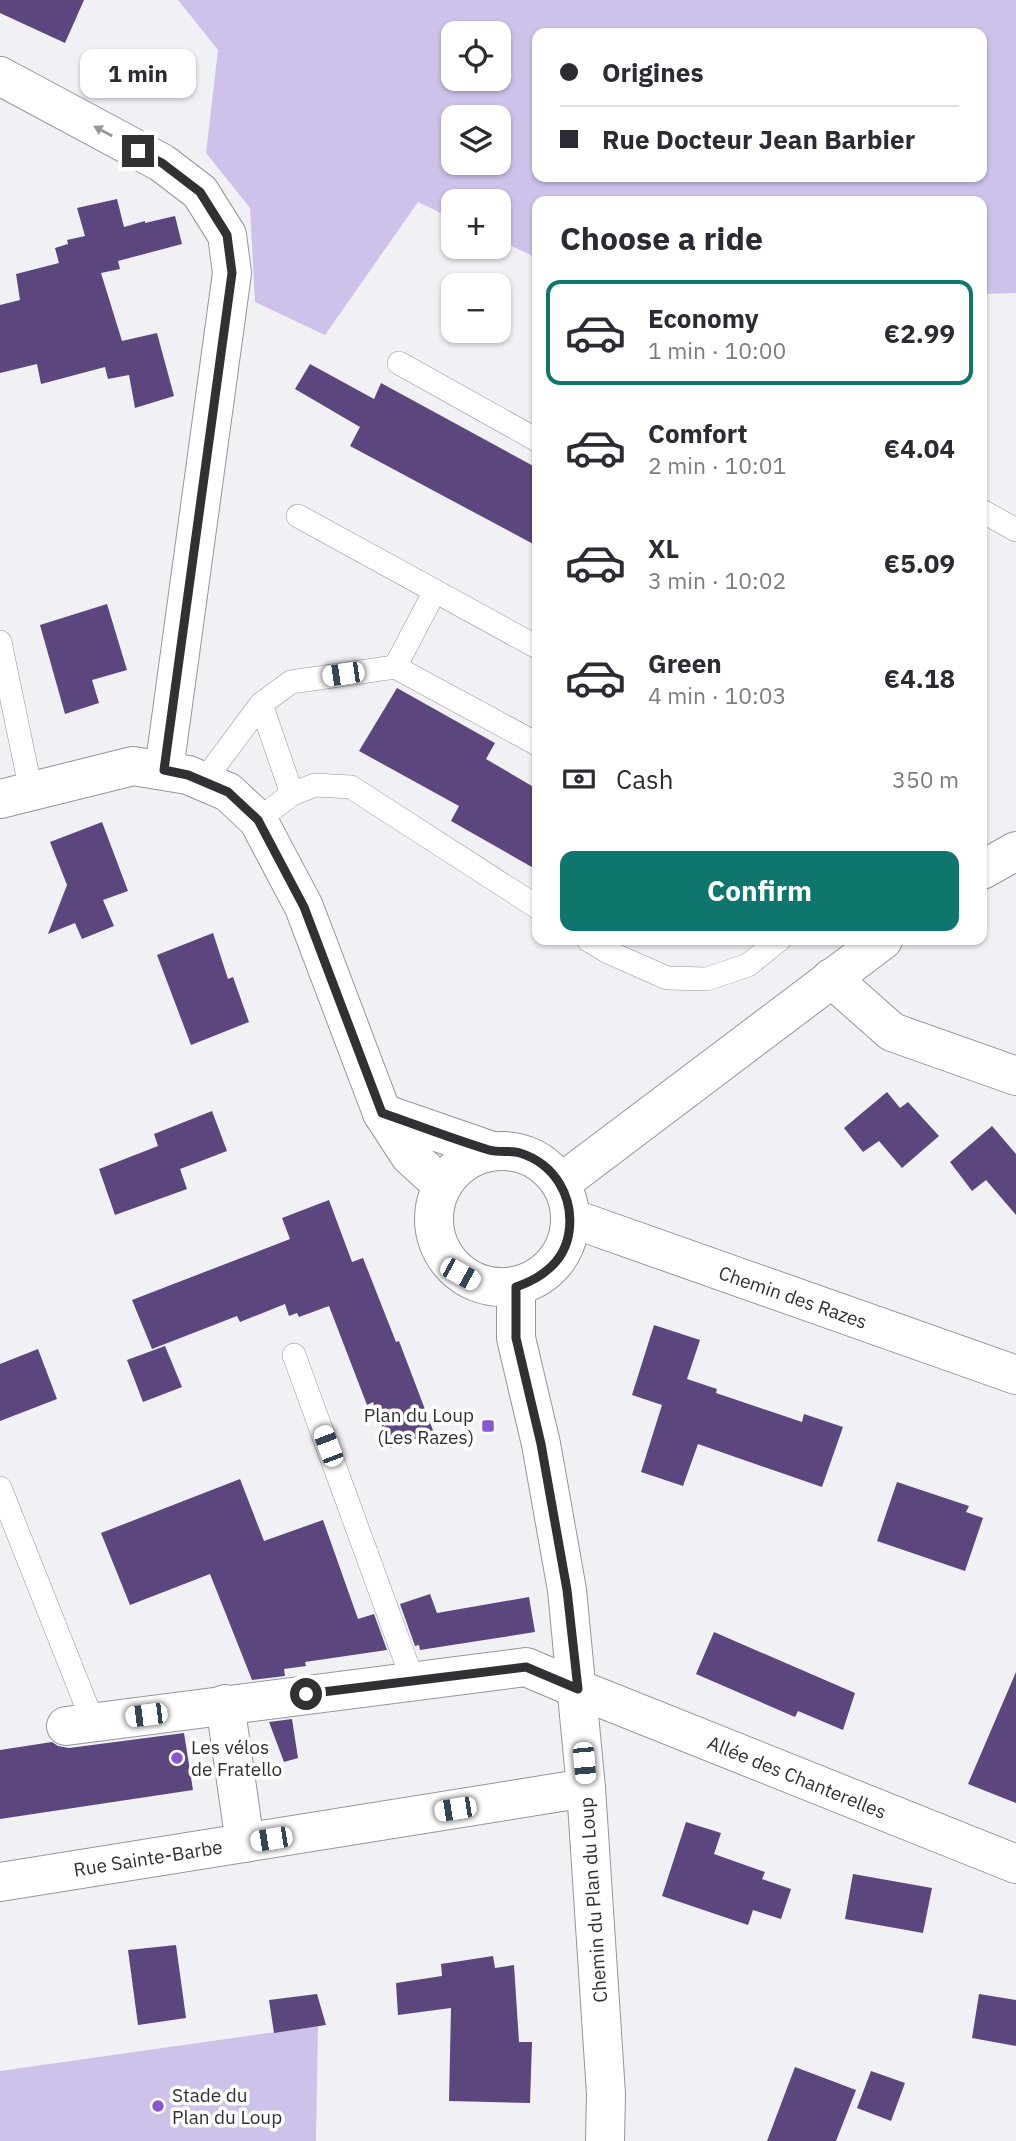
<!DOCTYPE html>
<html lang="en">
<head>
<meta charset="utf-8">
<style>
	:root { --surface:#fff; --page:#f7f7f7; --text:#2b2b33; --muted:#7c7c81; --line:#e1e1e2; --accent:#0f766e }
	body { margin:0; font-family:"IBM Plex Sans",sans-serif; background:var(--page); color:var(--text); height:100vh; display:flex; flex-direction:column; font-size:26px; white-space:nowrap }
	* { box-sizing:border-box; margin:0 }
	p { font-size:23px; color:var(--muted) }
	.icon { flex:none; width:38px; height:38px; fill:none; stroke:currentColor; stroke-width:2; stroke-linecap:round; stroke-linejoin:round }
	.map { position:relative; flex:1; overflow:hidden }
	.side { position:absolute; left:532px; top:196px; width:455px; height:749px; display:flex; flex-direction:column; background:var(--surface); border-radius:14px; box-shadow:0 2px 5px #0004 }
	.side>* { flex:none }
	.banner { position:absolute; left:532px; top:28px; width:455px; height:154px; border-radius:14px; box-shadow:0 2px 5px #0004; display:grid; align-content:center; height:154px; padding:0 28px; background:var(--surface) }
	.tools { position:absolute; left:441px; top:21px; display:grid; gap:14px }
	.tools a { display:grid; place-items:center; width:70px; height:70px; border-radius:14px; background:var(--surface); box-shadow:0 2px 5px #0004; font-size:35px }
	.end { position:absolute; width:32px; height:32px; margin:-16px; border:9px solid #313032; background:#fff; box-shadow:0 0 0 4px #fff }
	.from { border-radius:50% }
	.bubble { position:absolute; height:49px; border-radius:14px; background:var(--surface); box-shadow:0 2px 5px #0004; font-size:23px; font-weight:800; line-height:49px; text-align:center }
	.car { position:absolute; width:21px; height:42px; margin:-21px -10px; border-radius:9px; box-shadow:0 0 5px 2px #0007; background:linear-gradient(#fff 24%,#345 0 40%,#fff 0 76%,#345 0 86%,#fff 0) }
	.banner b { display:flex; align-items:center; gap:24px; height:66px; font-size:26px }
	.banner b+b { border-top:2px solid var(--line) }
	.banner i { width:18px; height:18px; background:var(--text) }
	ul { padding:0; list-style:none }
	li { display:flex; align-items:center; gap:21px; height:105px; margin:0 14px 10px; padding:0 14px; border:4px solid transparent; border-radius:14px }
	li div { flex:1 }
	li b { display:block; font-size:26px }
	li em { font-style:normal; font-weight:800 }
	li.selected { border-color:var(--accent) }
	li>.icon { width:63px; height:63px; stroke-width:1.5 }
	h2 { padding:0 28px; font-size:32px; line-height:84px }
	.pay { display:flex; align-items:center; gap:18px; height:77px; padding:0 28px; font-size:26px }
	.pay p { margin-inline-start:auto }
	.primary-button { display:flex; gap:14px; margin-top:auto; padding:14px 28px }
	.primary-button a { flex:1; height:80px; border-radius:14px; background:var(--accent); color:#fff; font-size:28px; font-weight:800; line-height:80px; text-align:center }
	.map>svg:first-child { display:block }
</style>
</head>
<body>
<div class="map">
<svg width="1016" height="2141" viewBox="0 0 1016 2141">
	<rect width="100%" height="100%" fill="#f1f0f5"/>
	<g fill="#cfc2ea" fill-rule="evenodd">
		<path d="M178,0h838v293l-34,1v-93h-445v57l-38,-18v-39h-46v18l-35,-17 -93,133 -70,-33 -5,-94 -44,-55 12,-103zM453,33h46v46h-46zM537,33h445v144h-445zM453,117h46v46h-46z"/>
		<polygon points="318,2026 316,2141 0,2141 0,2071"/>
	</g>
	<g fill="#5b477d">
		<polygon points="0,0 84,0 65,43 0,13"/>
		<polygon points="117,199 124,227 145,221 145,223 175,216 182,244 118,261 120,269 101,273 122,341 157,333 174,396 135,408 129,375 108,379 105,367 41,384 37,364 0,373 0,305 20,300 16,274 59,263 55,248 68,244 67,240 85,236 77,208"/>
		<polygon points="310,364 374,399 381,383 537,468 537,546 350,446 360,427 295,389"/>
		<polygon points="107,604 127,670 92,680 99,703 65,714 40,625"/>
		<polygon points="397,688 495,743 486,759 537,789 537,870 451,821 459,806 359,751"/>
		<polygon points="102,822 128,891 103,900 114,926 82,939 75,923 48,934 67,885 50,842"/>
		<polygon points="213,933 228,979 233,977 249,1022 191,1045 157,955"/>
		<polygon points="887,1092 900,1108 908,1102 939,1136 902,1168 879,1141 863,1152 844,1128"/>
		<polygon points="212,1111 227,1151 180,1169 187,1189 115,1215 99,1169 158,1146 154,1134"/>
		<polygon points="992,1126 1016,1154 1016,1215 986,1180 972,1191 950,1162"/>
		<polygon points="329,1200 352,1262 363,1258 396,1342 399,1341 434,1433 390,1448 373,1402 367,1405 329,1306 299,1317 297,1313 289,1316 285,1304 240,1322 237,1316 152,1349 132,1300 290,1239 282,1218"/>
		<polygon points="654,1325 700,1340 687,1379 717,1389 716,1393 802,1422 804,1414 843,1427 822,1487 698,1444 683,1486 641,1472 662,1405 632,1395"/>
		<polygon points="165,1346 182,1387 143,1402 127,1360"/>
		<polygon points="38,1349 57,1399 0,1421 0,1364"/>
		<polygon points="240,1479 264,1541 323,1520 358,1619 374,1614 387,1650 305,1662 306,1666 284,1669 285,1676 252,1680 210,1574 130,1605 101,1533"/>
		<polygon points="897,1482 969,1506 966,1512 983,1518 965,1571 877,1541"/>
		<polygon points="430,1594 437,1613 529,1597 535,1632 420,1650 419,1645 415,1646 400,1604"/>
		<polygon points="714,1632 855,1693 843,1730 798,1711 795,1717 696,1674"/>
		<polygon points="1016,1672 1016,1803 968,1784"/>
		<polygon points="292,1719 298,1758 284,1762 269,1722"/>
		<polygon points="184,1733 193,1790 0,1819 0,1750 52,1742 58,1746 69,1748"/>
		<polygon points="686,1822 721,1833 714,1854 765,1872 762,1879 791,1889 781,1919 753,1910 748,1925 662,1896"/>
		<polygon points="853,1874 932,1888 923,1933 845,1919"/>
		<polygon points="176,1945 186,2018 138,2025 128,1950"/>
		<polygon points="493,1956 495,1968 514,1965 519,2042 532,2042 530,2103 449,2101 451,2008 398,2015 396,1983 442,1976 441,1964"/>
		<polygon points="317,1994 326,2025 274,2033 269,2000"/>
		<polygon points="979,1994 1016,2000 1016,2046 972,2038"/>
		<polygon points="795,2067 856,2090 836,2141 767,2141"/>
		<polygon points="871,2071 905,2083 891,2121 857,2108"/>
	</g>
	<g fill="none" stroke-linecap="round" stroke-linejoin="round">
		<defs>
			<g id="service">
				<polyline points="399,363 537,440"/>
				<polyline points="982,511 1016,530"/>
				<polyline points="298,516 537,647"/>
				<polyline points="0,642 31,791"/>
				<polyline points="395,667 435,591"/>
				<polyline points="261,704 292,794"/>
				<polyline points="203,782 261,704 291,682 395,667 537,744"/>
				<polyline points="258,820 292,794 315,785 351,787 537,907"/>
				<polyline points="588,940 608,952 667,978 707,979 748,965 779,940"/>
				<polyline points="294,1355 413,1681"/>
				<polyline points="0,1488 93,1722"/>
			</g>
			<g id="minor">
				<polyline points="0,76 162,163 200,192 227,235 232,273 164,770"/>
				<polyline points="0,799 133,766 188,775 228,792 258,820 304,907 382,1113 410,1156 442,1185"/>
				<polyline points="831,978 892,1032 1016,1076"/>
				<polyline points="382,1113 492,1151"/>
				<polyline points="571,1218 1016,1375"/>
				<polyline points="225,1704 245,1843"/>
				<polyline points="66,1726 526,1667 578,1689 1016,1864"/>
				<polyline points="0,1882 586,1788"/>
			</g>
			<g id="tertiary">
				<polyline points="982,870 1016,851"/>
				<circle cx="502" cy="1219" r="68"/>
				<polyline points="561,1183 883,940"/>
				<polyline points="516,1287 516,1338 541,1444 567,1590 586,1788 606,2094 605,2141"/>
			</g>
		</defs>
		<use href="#service" stroke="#96959a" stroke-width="24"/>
		<use href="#minor" stroke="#96959a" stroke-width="40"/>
		<use href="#tertiary" stroke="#96959a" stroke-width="40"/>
		<use href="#service" stroke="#fff" stroke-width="23"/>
		<use href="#minor" stroke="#fff" stroke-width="38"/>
		<use href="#tertiary" stroke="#fff" stroke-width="38"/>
	</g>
	<defs><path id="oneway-solid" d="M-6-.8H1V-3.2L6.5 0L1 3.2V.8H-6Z" transform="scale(1.75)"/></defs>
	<use fill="#989898" href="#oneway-solid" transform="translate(103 131) rotate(-152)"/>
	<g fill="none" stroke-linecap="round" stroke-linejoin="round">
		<path stroke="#313032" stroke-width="9" d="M138,151l24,12 38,29 27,43 5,38 -68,497 24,5 40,17 30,28 46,87 78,206c35,12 71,26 107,37 10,3 21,0 31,3 35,11 54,44 49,79 -4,29 -27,46 -53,55v51l25,106 26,146 11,99 -52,-22 -220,27"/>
	</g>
	<g fill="#8856ce" stroke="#fff" stroke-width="2.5">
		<rect x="481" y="1419" width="14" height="14" rx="3.5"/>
		<circle cx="177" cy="1758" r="7"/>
		<circle cx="158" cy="2106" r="7"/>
	</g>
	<g text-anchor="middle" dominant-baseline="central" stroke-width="7" stroke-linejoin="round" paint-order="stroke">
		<g font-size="19" fill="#313032" stroke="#fff">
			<text transform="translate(793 1297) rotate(19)">Chemin des Razes</text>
			<text transform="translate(797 1777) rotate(22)">Allée des Chanterelles</text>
			<text transform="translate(148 1858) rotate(-9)">Rue Sainte-Barbe</text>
			<text transform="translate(593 1900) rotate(-94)">Chemin du Plan du Loup</text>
		</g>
		<g font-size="19" fill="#313032" stroke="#fff" text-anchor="start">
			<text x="474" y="1415" text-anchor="end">Plan du Loup<tspan x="474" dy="22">(Les Razes)</tspan></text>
			<text x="191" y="1747">Les vélos<tspan x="191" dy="22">de Fratello</tspan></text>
			<text x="172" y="2095">Stade du<tspan x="172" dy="22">Plan du Loup</tspan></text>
		</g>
	</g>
</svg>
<div class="tools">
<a><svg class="icon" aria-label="locate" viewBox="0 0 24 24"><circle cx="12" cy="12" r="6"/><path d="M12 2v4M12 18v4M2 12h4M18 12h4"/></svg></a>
<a><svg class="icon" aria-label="layers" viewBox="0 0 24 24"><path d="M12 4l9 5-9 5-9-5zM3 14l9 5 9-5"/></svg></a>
<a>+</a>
<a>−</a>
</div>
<i class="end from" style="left:306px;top:1694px"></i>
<i class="end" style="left:138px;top:151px"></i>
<div class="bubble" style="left:80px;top:49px;width:116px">1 min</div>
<i class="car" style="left:343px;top:674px;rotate:262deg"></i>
<i class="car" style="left:460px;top:1274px;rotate:119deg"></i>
<i class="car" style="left:328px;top:1446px;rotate:339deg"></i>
<i class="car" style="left:146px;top:1715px;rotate:263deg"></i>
<i class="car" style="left:584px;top:1763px;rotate:175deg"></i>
<i class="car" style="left:455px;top:1809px;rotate:261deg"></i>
<i class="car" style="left:271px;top:1839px;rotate:261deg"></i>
<div class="banner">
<b><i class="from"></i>Origines</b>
<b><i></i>Rue Docteur Jean Barbier</b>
</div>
<section class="side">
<h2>Choose a ride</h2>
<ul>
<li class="selected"><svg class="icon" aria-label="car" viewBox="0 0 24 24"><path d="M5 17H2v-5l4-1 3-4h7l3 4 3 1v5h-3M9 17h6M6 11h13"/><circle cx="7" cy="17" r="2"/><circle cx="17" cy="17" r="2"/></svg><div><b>Economy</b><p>1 min · 10:00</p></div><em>€2.99</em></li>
<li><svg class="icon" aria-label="car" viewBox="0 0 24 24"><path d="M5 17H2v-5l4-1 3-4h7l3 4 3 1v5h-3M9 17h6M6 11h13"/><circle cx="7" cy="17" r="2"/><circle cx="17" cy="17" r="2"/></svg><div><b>Comfort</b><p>2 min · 10:01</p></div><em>€4.04</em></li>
<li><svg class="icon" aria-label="car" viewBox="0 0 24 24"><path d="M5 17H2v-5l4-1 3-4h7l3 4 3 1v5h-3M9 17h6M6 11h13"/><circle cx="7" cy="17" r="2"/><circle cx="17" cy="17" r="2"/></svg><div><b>XL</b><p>3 min · 10:02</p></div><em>€5.09</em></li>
<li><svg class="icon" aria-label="car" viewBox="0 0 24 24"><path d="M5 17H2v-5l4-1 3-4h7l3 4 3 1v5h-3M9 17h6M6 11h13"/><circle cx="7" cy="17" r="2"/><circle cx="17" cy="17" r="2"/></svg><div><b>Green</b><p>4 min · 10:03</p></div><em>€4.18</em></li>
</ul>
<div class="pay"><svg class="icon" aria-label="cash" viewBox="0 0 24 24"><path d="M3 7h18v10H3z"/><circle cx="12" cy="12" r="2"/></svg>Cash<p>350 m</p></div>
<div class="primary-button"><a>Confirm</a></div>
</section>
</div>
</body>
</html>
